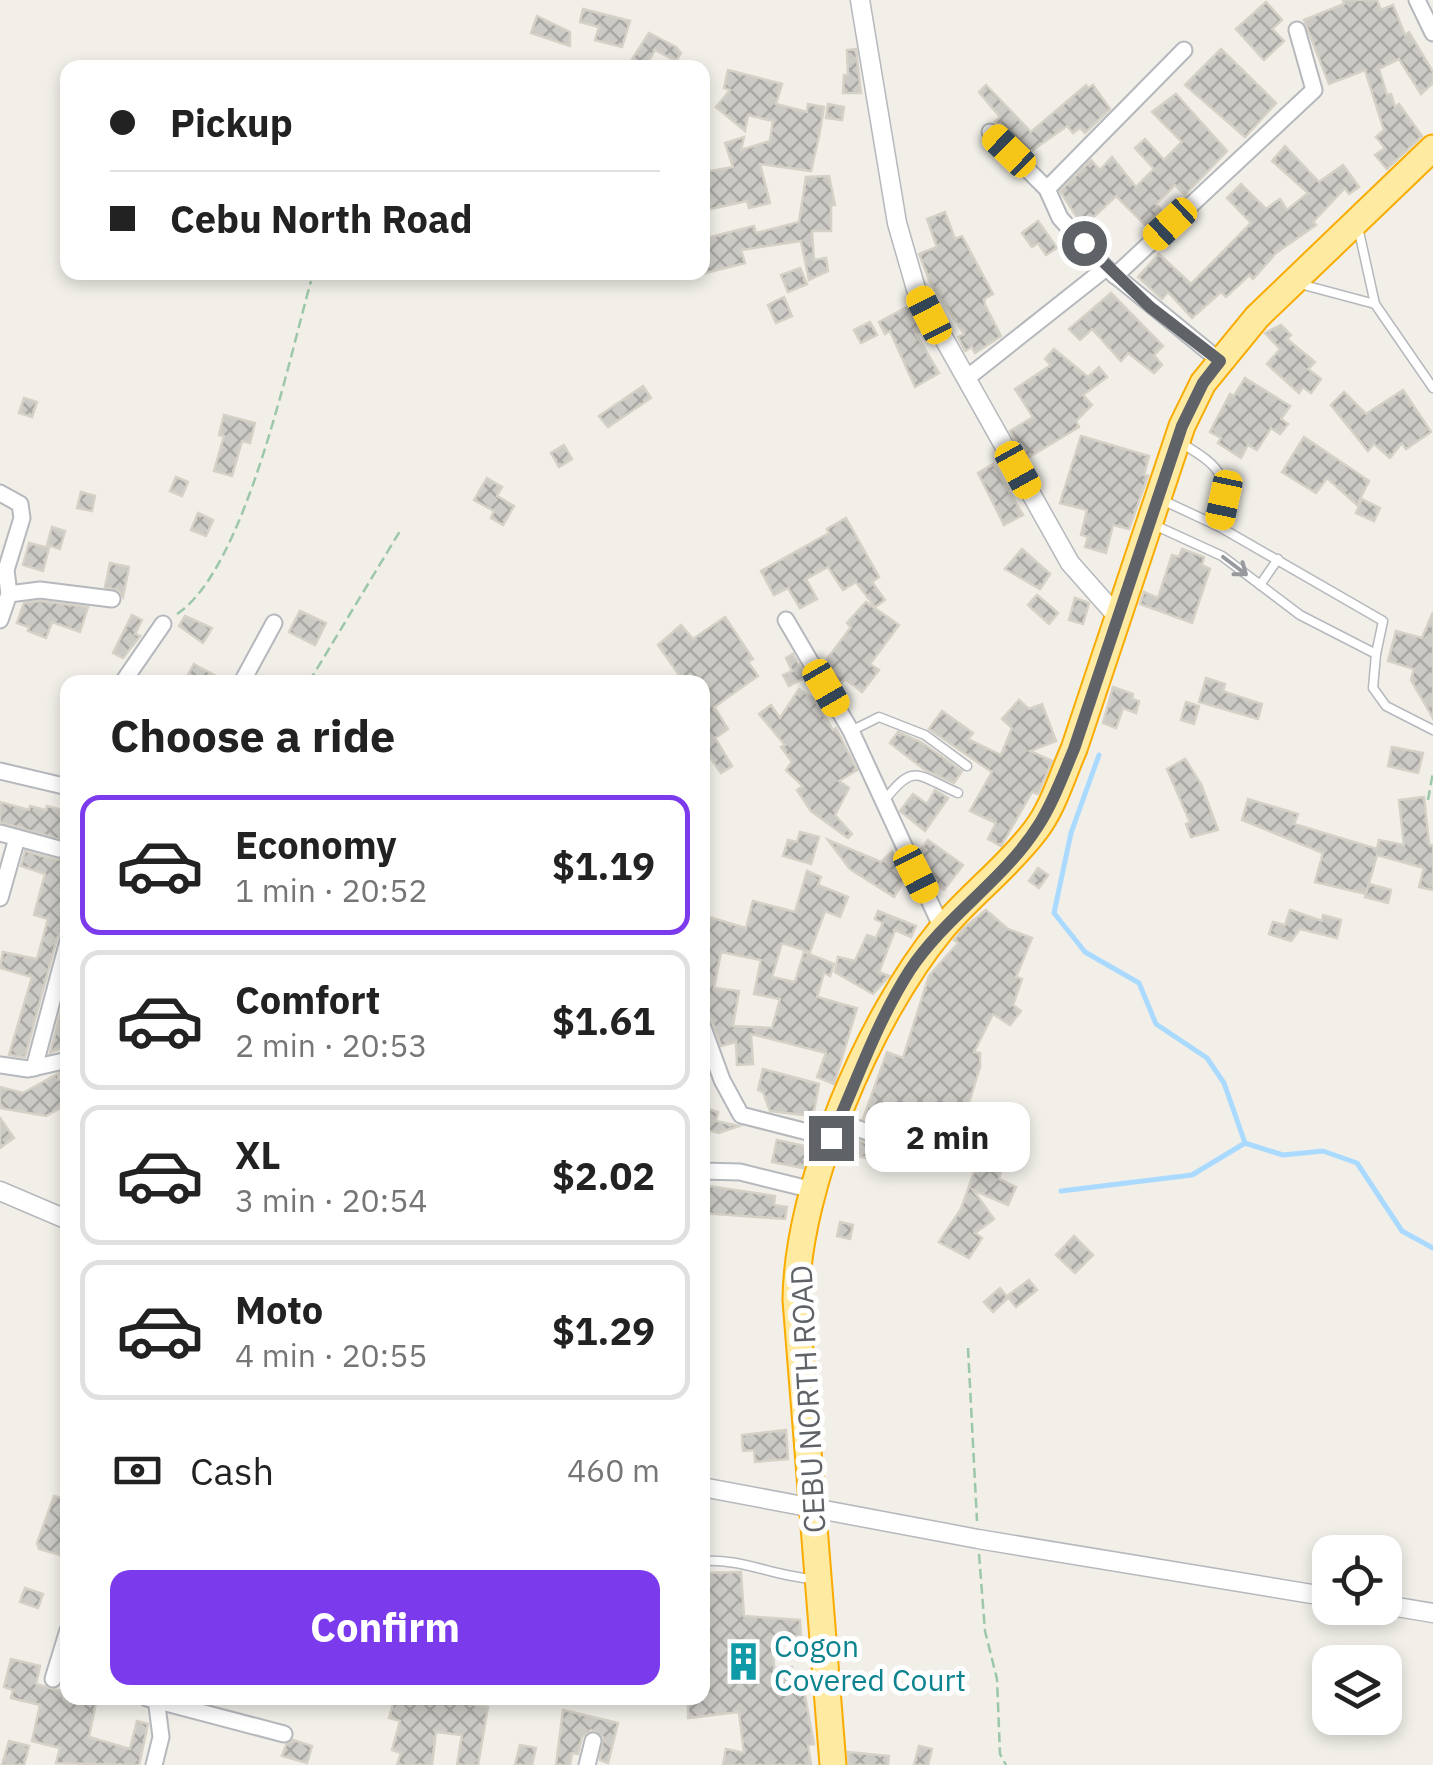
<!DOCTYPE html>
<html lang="en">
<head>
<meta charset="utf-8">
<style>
	:root { --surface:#fff; --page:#f2f2f2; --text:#222; --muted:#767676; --line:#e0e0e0; --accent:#7c3aed }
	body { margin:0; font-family:"IBM Plex Sans",sans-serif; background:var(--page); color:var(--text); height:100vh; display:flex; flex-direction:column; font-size:38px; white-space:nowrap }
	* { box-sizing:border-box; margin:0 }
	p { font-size:32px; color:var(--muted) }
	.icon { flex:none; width:55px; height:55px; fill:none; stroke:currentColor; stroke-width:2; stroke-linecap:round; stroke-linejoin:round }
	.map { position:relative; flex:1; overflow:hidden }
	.sheet { position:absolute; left:60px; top:675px; width:650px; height:1030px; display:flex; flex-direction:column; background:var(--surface); border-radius:20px; box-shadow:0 5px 15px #0003 }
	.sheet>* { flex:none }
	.hud { position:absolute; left:60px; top:60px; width:650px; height:220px; border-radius:20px; box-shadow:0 5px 15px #0003; display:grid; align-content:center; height:220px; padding:0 50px; background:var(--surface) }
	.fabs { position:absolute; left:1312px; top:1535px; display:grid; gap:20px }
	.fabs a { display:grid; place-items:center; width:90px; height:90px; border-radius:20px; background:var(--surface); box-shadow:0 5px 15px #0003; font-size:50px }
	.end { position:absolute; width:45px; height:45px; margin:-22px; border:12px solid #5f6368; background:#fff; box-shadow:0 0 0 5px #fff }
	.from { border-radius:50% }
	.bubble { position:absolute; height:70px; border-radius:20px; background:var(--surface); box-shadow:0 5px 15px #0003; font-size:32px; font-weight:800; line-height:70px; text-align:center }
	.car { position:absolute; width:30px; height:60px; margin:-30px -15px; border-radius:12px; box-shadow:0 0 8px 2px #0007; background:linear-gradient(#f5c518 24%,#345 0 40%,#f5c518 0 76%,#345 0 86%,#f5c518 0) }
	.hud b { display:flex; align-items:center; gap:35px; height:95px; font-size:38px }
	.hud b+b { border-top:2px solid var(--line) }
	.hud i { width:25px; height:25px; background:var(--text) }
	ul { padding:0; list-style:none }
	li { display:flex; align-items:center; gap:30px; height:140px; margin:0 20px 15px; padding:0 30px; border:5px solid var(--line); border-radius:20px }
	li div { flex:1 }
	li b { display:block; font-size:38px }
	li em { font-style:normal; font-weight:800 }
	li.active { border-color:var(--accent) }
	li>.icon { width:90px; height:90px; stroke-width:1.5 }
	h2 { padding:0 50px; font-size:45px; line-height:120px }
	.pay { display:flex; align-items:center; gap:25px; height:110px; padding:0 50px; font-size:38px }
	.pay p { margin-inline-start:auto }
	.button { display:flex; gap:20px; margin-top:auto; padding:20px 50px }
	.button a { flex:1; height:115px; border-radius:20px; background:var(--accent); color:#fff; font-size:40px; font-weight:800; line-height:115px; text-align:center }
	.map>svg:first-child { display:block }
</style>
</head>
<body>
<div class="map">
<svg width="1433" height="1765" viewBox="0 0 1433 1765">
	<defs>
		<pattern id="building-cross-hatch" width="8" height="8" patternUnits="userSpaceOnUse" patternTransform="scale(2.5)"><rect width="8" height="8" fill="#cccac5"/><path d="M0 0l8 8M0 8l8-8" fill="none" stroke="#a9a8a4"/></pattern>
	</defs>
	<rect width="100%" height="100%" fill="#f1efe8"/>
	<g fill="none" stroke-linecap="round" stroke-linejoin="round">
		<g stroke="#aadaff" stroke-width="5">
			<polyline points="1099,755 1071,833 1054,913 1085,952 1139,983 1156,1024 1207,1058 1224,1083 1245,1143 1283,1155 1323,1151 1357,1163 1402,1231 1433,1248"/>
			<polyline points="1061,1191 1192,1175 1245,1143"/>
		</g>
	</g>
	<g fill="url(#building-cross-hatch)" stroke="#d6d1c6" stroke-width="2.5" fill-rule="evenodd">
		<polygon points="1343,0 1377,0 1381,10 1393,5 1405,35 1409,32 1433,72 1433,83 1421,94 1399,59 1379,69 1387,95 1391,94 1395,107 1399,104 1422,136 1387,169 1375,155 1385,148 1376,137 1384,130 1365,70 1329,84 1304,20 1344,4"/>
		<polygon points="1266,2 1282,20 1272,29 1284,41 1264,60 1236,29"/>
		<polygon points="583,9 630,21 622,47 595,40 599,27 580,22"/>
		<polygon points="537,16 570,32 570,46 531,33"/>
		<polygon points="649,33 676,47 681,53 676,61 655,50 645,68 631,61"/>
		<polygon points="856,49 861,93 843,93 844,75 848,75 847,50"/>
		<polygon points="1221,49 1276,103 1245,137 1185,85"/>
		<polygon points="728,70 782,84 776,104 807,112 808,104 824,107 819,136 811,171 760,164 770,203 749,208 747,201 702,211 704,172 733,167 725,143 744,137 741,150 770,141 773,121 748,115 745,131 716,107 730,90 724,88"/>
		<polygon points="986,85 1031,132 1086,85 1088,88 1093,85 1110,109 1085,133 1080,128 1073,133 1067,126 1030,152 995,122 1000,117 979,92"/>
		<polygon points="1176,94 1227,151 1185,195 1175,185 1156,204 1161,210 1146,226 1116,196 1083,227 1060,191 1091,160 1100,170 1112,157 1136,187 1154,169 1135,148 1145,139 1164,160 1182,142 1152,112"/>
		<polygon points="828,104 844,107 842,120 826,118"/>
		<polygon points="1285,146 1319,182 1343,165 1359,187 1349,194 1345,188 1313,222 1316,225 1276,253 1253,279 1249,275 1226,297 1221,292 1192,318 1168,292 1162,299 1138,277 1159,254 1191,284 1251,223 1227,198 1241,184 1266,209 1280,199 1287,210 1308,193 1272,161"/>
		<polygon points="829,176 835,205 831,205 831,231 812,231 814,260 826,258 828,271 809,280 801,241 741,250 745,263 702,274 702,239 754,226 756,233 799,222 806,177"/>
		<polygon points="945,212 955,239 962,236 993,294 984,299 985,305 1001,336 975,353 972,347 965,351 958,337 964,334 930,282 919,254 937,247 927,219"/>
		<polygon points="1038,221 1057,248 1046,255 1038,243 1032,247 1022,233"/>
		<polygon points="800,268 807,284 788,292 781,275"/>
		<polygon points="1111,293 1163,346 1154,355 1162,365 1154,373 1128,353 1121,361 1092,329 1080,340 1069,329"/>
		<polygon points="784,297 792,316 776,323 768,305"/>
		<polygon points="909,306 921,331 916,334 939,373 915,387 890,331 885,334 879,322"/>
		<polygon points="870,322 877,335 861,343 854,330"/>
		<polygon points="1281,325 1291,335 1287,339 1315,362 1308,369 1321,379 1311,393 1303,387 1299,393 1267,364 1280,349 1265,333"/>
		<polygon points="1054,349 1088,377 1099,367 1107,377 1083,395 1092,405 1076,421 1079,427 1026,459 1010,431 1033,417 1015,389 1051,365 1045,359"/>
		<polygon points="1245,378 1290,406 1281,419 1288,424 1280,434 1271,428 1257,450 1248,445 1241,458 1218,443 1221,438 1210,432 1230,394 1234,396"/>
		<polygon points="643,386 651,398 608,427 599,416"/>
		<polygon points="1403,390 1431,432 1406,449 1402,443 1390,458 1374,444 1368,451 1331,405 1344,392 1366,414"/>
		<polygon points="24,398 37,402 32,417 19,413"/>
		<polygon points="224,415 255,423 250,443 242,441 232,476 214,471 224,436 219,435"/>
		<polygon points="1081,436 1149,456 1144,475 1148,476 1129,529 1113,525 1106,553 1085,547 1088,537 1081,535 1087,510 1060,503"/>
		<polygon points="1304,437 1369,481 1357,505 1327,478 1316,493 1282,472"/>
		<polygon points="564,445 572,459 559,467 551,453"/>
		<polygon points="993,464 1023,515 1004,525 978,473"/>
		<polygon points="176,477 188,482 182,496 170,491"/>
		<polygon points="487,478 502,487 497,496 514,506 503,525 491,518 494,511 474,500"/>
		<polygon points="81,492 95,496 92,511 77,508"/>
		<polygon points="1362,499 1380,508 1374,521 1356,513"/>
		<polygon points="198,513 213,520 206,536 191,530"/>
		<polygon points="846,518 879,577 872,582 885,600 875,607 856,582 843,590 828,567 806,579 817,599 800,608 788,588 774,595 761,571 829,533 827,529"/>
		<polygon points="52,527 65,531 60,549 47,545"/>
		<polygon points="29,543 49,548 43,571 23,565"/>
		<polygon points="1022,549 1050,574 1040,589 1005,569"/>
		<polygon points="1182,549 1204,557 1202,565 1210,569 1192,623 1140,604 1144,592 1158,598 1172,555 1179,557"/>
		<polygon points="110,563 129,567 123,597 118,590 105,587"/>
		<polygon points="1037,595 1058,613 1049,624 1028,605"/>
		<polygon points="1075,598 1089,603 1083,624 1069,620"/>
		<polygon points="40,601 88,607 80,632 52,622 46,638 28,631 29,627 17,623 24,603"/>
		<polygon points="866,602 899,625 870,664 879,670 862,692 845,679 838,686 824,663 851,627 847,623"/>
		<polygon points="300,611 326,623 315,645 289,632"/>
		<polygon points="1433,612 1433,718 1411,680 1414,669 1388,661 1396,631 1422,638"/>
		<polygon points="132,615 142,620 135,634 140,636 123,658 113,653"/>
		<polygon points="185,616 212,628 203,643 179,626"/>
		<polygon points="725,617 753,659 748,662 758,676 714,707 728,729 715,738 732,766 721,773 702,746 702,682 684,682 658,645 681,625 693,639"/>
		<polygon points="793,654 806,677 789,686 783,675 792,671 786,658"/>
		<polygon points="194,664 227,682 184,682"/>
		<polygon points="1206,678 1225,684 1223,691 1228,693 1262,704 1258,719 1199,702"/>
		<polygon points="1113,687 1133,694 1132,699 1139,701 1136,713 1123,708 1116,728 1103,723"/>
		<polygon points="799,689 814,699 833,730 836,728 857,770 839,781 849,788 835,815 852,834 848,838 811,811 797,790 803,786 786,770 792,762 781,747 785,745 759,714 771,705 780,718"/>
		<polygon points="1019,700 1029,709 1042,704 1056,741 1030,751 1052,761 1038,794 1032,792 1001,846 988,839 996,823 970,811 992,772 929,729 942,711 973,733 968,739 1001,755 1012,728 1002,719"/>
		<polygon points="1186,702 1199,706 1194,724 1181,720"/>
		<polygon points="898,732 921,742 962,771 954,783 925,770 890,743"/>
		<polygon points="1392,747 1423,753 1418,773 1388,766"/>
		<polygon points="1185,759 1201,784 1218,830 1191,837 1186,824 1190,822 1167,769"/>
		<polygon points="935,790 948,798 925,831 900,811 913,794 927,804"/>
		<polygon points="1424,797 1429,844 1433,846 1433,890 1419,887 1424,868 1377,855 1366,894 1315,882 1323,853 1242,820 1248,799 1298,814 1294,824 1377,849 1379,840 1404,845 1399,800"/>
		<polygon points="0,802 29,810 30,806 46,810 47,806 66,811 61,832 68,833 68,842 0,822"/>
		<polygon points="800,832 819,837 811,864 783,856 788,840 797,842"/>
		<polygon points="828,840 881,862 892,852 906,877 894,897 850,869"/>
		<polygon points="928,840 963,865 944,890 933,881 919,852"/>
		<polygon points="25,851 57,860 68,856 68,920 57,938 25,1057 9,1055 32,977 0,968 3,952 37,959 48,919 34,915 45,874 21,866"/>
		<polygon points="1038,868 1048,875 1039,888 1029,881"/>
		<path d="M807,871l14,6 -3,8 30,12 -8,20 -15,-6 -15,41 -28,-9 -10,34 23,5 9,-30 30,12 -4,12 -6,-3 -7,24 40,11 -23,76 -17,-7 9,-24 -75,-19 2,30 -16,1 -1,-23 -15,4 -9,-26 -10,-6v-99l44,13 7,-27 42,11zM721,952l40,8 -7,34 26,5 -8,29 -39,-2 6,-35 -25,-3z"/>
		<polygon points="1369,884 1391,890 1388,903 1365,897"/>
		<polygon points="986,910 1008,929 1032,938 1016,977 1022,979 1013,1005 1021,1011 1010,1025 993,1014 974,1052 980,1053 980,1067 965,1116 980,1120 1003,1163 999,1179 1016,1187 1008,1205 973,1190 994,1219 975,1233 982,1238 969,1258 939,1242 961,1209 978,1161 863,1119 887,1052 903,1058 929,976 958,943 954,940 964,928"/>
		<polygon points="1290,910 1322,921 1323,915 1341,920 1337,938 1300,929 1291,941 1269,934 1273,922 1285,925"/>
		<polygon points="878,911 916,926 911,937 895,930 879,972 889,976 873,994 835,972 838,957 855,961 867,935 876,938 883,923 875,919"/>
		<polygon points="63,1003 68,1004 68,1045 50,1053"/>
		<polygon points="763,1069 819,1084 813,1116 770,1111 763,1092 758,1090"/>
		<polygon points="59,1073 58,1080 68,1076 68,1104 46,1116 0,1108 0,1087 23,1093"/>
		<polygon points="702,1107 718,1112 716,1121 739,1126 719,1133 702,1129"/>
		<polygon points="0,1118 14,1138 0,1148"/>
		<polygon points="777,1140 809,1147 803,1168 772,1162"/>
		<polygon points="858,1140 893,1153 890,1164 854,1155"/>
		<polygon points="702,1185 775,1196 774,1205 787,1207 785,1219 702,1213"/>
		<polygon points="840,1222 853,1225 850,1239 837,1236"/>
		<polygon points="1074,1236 1093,1255 1075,1273 1056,1255"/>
		<polygon points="1029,1280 1037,1290 1016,1307 1007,1296"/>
		<polygon points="1000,1288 1008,1298 993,1312 984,1302"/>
		<polygon points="786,1430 788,1459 755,1462 754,1450 743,1451 742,1435"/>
		<polygon points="54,1496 68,1500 68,1557 39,1549 37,1543"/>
		<polygon points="741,1572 744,1616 800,1620 801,1636 773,1637 774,1668 792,1667 793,1686 803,1685 814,1744 808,1745 811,1765 723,1765 726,1749 744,1753 739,1712 688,1718 688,1698 702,1698 702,1573"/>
		<polygon points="25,1588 43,1594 38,1608 20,1602"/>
		<polygon points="11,1659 40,1666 36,1684 64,1692 63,1698 97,1698 89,1737 130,1749 137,1721 148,1724 139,1765 56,1763 60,1748 32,1741 40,1705 11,1698 13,1690 4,1687"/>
		<polygon points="402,1698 476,1698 474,1705 488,1707 478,1765 457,1765 462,1735 436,1732 432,1765 397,1765 401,1753 392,1750 400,1721 389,1718 394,1701 402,1703"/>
		<polygon points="563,1710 618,1723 608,1763 600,1760 603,1737 591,1730 582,1737 578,1754 572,1753 570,1765 556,1765"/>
		<polygon points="293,1740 312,1746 307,1763 282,1756 286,1745"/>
		<polygon points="9,1741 29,1746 24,1765 2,1765"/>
		<polygon points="520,1745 536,1748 532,1765 515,1765"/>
		<polygon points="919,1746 932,1749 928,1765 914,1765"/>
		<polygon points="848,1752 889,1756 888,1765 849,1765"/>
	</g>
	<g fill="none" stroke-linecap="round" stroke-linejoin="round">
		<defs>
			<g id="service">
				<polyline points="1300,284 1375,304 1358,227"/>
				<polyline points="1375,304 1433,388"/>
				<path d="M1181,443c44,26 48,34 37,83"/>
				<polyline points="1152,524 1222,556 1300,615 1376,654 1383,621 1218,526 1162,500"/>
				<polyline points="1260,585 1278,559"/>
				<polyline points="1376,654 1373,688 1386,706 1433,730"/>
				<polyline points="851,731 879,717 925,735 967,766"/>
				<path d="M884,801c30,-39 33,-26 74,-8"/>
				<path d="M702,1561c40,-3 70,15 111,18"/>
			</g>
			<g id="minor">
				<polyline points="1417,0 1433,33"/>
				<polyline points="990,132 1047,189 1060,218 1106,268 1220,361"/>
				<polyline points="1047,189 1184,50"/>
				<polyline points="1115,276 1314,90 1297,30"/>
				<polyline points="967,378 1106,268"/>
				<polyline points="0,493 20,504 22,518 6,570 9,594"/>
				<polyline points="0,620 9,594 40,590 112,599"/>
				<polyline points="786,620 851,731 942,928"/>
				<polyline points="123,682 163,624"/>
				<polyline points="242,682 274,623"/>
				<polyline points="0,771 68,787"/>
				<polyline points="0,833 59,849"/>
				<polyline points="0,898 17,838"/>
				<polyline points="702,1025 722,1080 741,1115 831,1138"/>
				<polyline points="0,1065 28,1069 68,1060"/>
				<polyline points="34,1068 68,941"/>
				<polyline points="839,1122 951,1161"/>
				<polyline points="702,1171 740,1172 813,1190"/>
				<polyline points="53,1679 68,1630"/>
				<polyline points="147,1698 284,1734"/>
				<polyline points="154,1765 161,1737 156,1698"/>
				<polyline points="587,1765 593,1741"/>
			</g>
			<g id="tertiary">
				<polyline points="860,0 897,223 916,289 1070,563 1116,615"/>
				<polyline points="0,1191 68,1220"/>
				<polyline points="702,1487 978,1539 1330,1597"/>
				<polyline points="1385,1605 1433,1613"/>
			</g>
			<path id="trunk" d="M833,1765l-37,-465c1,-114 73,-282 145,-370 29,-35 66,-62 94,-99 18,-23 27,-55 39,-82l108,-323 21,-43 54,-66 176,-169"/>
		</defs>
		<use href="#service" stroke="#b5b8bc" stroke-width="11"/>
		<use href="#minor" stroke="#b5b8bc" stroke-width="19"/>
		<use href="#tertiary" stroke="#b5b8bc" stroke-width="21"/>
		<use href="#trunk" stroke="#f9ab00" stroke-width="29"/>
		<g stroke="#9cc7a9" stroke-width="2.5" stroke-dasharray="10 5" stroke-linecap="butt">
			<path d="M177,614c68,-45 111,-251 134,-333"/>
			<polyline points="309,682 400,531"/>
			<polyline points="1428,800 1433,772"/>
			<polyline points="968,1348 977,1521"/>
			<polyline points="979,1554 985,1631 997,1679 1000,1754 1006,1765"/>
		</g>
		<use href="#service" stroke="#fff" stroke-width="8"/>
		<use href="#minor" stroke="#fff" stroke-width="15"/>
		<use href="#tertiary" stroke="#fff" stroke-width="18"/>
		<use href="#trunk" stroke="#feeaa1" stroke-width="25"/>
	</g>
	<defs><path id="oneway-shaft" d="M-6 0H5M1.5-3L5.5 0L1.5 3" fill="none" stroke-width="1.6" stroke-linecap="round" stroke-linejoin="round" transform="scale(2.5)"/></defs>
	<use stroke="#979a9d" href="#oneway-shaft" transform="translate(1235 566) rotate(37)"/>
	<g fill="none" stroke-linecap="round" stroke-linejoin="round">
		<path stroke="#5f6368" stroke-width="12" d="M831,1138c26,-57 45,-115 79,-168 36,-54 94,-90 128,-144 15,-23 25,-51 36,-77l108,-323 21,-43 17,-22 -70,-54 -66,-64"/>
	</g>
	<defs>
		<symbol id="building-bare" viewBox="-9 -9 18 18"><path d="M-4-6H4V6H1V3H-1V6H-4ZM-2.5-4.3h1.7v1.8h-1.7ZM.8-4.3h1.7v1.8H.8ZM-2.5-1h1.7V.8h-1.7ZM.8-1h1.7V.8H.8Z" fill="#0f9aa8" stroke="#fff" stroke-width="2.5" paint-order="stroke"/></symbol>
	</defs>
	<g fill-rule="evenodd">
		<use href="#building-bare" x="716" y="1634" width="55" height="55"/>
	</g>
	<g text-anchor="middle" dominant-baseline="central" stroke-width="10" stroke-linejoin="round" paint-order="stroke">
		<g font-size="30" fill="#5f6368" stroke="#fff">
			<text transform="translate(807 1399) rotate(-93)">CEBU NORTH ROAD</text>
		</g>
		<g font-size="30" fill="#0d838f" stroke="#fff" text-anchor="start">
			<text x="774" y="1645">Cogon<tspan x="774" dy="34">Covered Court</tspan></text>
		</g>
	</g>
</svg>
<div class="fabs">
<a><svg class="icon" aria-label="locate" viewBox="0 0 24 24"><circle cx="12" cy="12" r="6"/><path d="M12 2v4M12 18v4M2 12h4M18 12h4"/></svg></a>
<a><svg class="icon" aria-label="layers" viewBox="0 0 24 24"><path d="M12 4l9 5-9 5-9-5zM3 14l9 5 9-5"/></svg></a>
</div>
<i class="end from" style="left:1084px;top:243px"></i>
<i class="end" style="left:831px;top:1138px"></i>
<div class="bubble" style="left:865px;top:1102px;width:165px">2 min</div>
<i class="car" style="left:1009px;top:151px;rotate:314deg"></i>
<i class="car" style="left:1170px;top:224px;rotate:227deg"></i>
<i class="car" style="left:929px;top:315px;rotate:333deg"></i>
<i class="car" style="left:1018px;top:470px;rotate:151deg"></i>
<i class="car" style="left:1224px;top:500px;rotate:192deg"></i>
<i class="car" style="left:826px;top:688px;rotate:150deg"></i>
<i class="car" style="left:916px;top:874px;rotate:153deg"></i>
<div class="hud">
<b><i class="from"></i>Pickup</b>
<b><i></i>Cebu North Road</b>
</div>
<section class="sheet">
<h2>Choose a ride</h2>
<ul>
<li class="active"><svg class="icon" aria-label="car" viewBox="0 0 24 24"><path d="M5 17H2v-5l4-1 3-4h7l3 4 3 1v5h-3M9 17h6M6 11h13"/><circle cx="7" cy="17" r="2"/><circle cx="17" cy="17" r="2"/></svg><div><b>Economy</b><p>1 min · 20:52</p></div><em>$1.19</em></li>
<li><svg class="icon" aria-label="car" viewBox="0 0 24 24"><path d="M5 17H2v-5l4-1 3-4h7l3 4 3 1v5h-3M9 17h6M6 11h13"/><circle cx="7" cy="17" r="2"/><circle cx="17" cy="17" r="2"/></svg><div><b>Comfort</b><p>2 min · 20:53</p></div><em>$1.61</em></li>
<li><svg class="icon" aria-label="car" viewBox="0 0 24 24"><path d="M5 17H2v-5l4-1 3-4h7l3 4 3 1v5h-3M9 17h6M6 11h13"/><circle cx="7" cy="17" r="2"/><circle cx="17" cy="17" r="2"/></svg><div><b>XL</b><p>3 min · 20:54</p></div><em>$2.02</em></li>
<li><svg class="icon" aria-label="car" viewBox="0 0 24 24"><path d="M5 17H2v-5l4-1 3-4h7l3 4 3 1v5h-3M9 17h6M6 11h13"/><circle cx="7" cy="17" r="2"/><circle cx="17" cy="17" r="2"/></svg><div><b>Moto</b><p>4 min · 20:55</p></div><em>$1.29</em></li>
</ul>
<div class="pay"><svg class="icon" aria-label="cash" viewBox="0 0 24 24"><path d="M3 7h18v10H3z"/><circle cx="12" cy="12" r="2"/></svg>Cash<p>460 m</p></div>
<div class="button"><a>Confirm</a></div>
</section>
</div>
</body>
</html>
